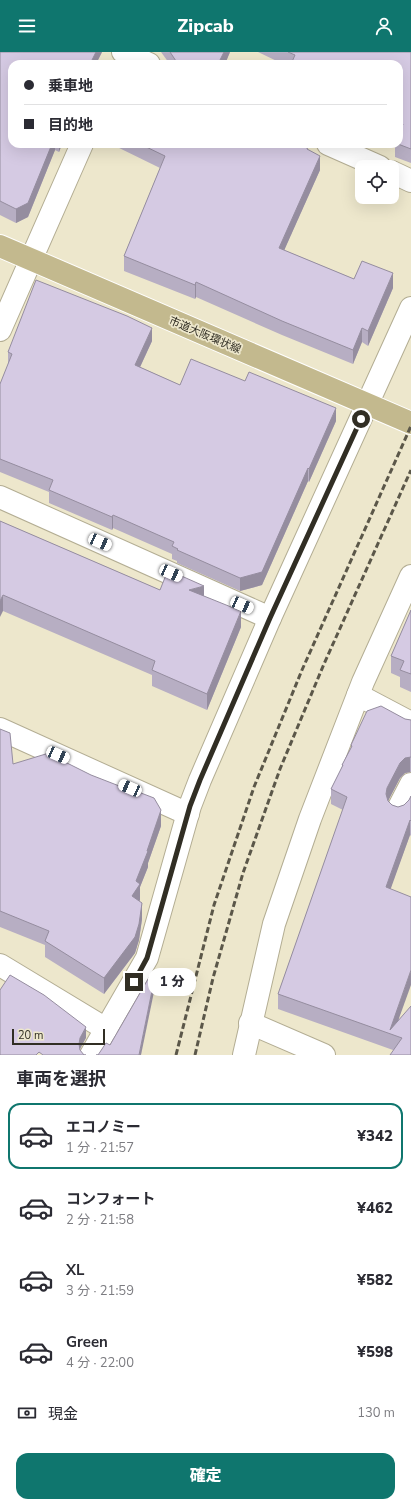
<!DOCTYPE html>
<html lang="ja">
<head>
<meta charset="utf-8">
<style>
	:root { --surface:#fff; --page:#f7f7f7; --text:#2b2b33; --muted:#7c7c81; --line:#e1e1e2; --accent:#0f766e }
	body { margin:0; font-family:"Nunito Sans","Noto Sans JP",sans-serif; background:var(--page); color:var(--text); height:100vh; display:flex; flex-direction:column; font-size:15px; white-space:nowrap }
	* { box-sizing:border-box; margin:0 }
	p { font-size:13px; color:var(--muted) }
	.icon { flex:none; width:22px; height:22px; fill:none; stroke:currentColor; stroke-width:2; stroke-linecap:round; stroke-linejoin:round }
	.map { position:relative; height:1003px; overflow:hidden }
	.panel { display:flex; flex-direction:column; background:var(--surface); flex:1 }
	.panel>* { flex:none }
	.hud { position:absolute; left:8px; top:8px; width:395px; height:88px; border-radius:12px; box-shadow:0 4px 16px #0002; display:grid; align-content:center; height:88px; padding:0 16px; background:var(--surface) }
	.buttons { position:absolute; left:355px; top:108px; display:grid; gap:8px }
	.buttons a { display:grid; place-items:center; width:44px; height:44px; border-radius:8px; background:var(--surface); box-shadow:0 4px 16px #0002; font-size:20px }
	.scale { position:absolute; left:12px; bottom:10px; width:93px; box-sizing:border-box; padding-left:4px; border:2px solid #312e24; border-top:0; font-size:11px; line-height:14px; white-space:nowrap; color:#312e24; -webkit-text-stroke:3px #ede7cc; paint-order:stroke }
	.end { position:absolute; width:18px; height:18px; margin:-9px; border:5px solid #312e24; background:#fff; box-shadow:0 0 0 2px #fff }
	.from { border-radius:50% }
	.bubble { position:absolute; height:28px; border-radius:12px; background:var(--surface); box-shadow:0 4px 16px #0002; font-size:13px; font-weight:800; line-height:28px; text-align:center }
	.car { position:absolute; width:12px; height:24px; margin:-12px -6px; border-radius:5px; box-shadow:0 0 3px 1px #0007; background:linear-gradient(#fff 24%,#345 0 40%,#fff 0 76%,#345 0 86%,#fff 0) }
	.hud b { display:flex; align-items:center; gap:14px; height:38px; font-size:15px }
	.hud b+b { border-top:1px solid var(--line) }
	.hud i { width:10px; height:10px; background:var(--text) }
	ul { padding:0; list-style:none }
	li { display:flex; align-items:center; gap:12px; height:66px; margin:0 8px 6px; padding:0 8px; border:2px solid transparent; border-radius:12px }
	li div { flex:1 }
	li b { display:block; font-size:15px }
	li em { font-style:normal; font-weight:800 }
	li.active { border-color:var(--accent) }
	li>.icon { width:36px; height:36px; stroke-width:1.5 }
	h2 { padding:0 16px; font-size:18px; line-height:48px }
	.pay { display:flex; align-items:center; gap:10px; height:44px; padding:0 16px; font-size:15px }
	.pay p { margin-inline-start:auto }
	.button { display:flex; gap:8px; margin-top:auto; padding:8px 16px }
	.button a { flex:1; height:46px; border-radius:12px; background:var(--accent); color:#fff; font-size:16px; font-weight:800; line-height:46px; text-align:center }
	header { display:flex; justify-content:space-between; align-items:center; height:52px; padding:0 16px; background:var(--accent); color:#fff; font-size:18px; font-weight:800 }
	.map>svg:first-child { display:block }
</style>
</head>
<body>
<header><svg class="icon" aria-label="menu" viewBox="0 0 24 24"><path d="M4 6h16M4 12h16M4 18h16"/></svg>Zipcab<svg class="icon" aria-label="person" viewBox="0 0 24 24"><circle cx="12" cy="8" r="4"/><path d="M4 21q1-7 8-7t8 7"/></svg></header>
<div class="map">
<svg width="411" height="1003" viewBox="0 0 411 1003">
	<rect width="100%" height="100%" fill="#ede7cc"/>
	<g fill="none" stroke-linecap="round" stroke-linejoin="round">
		<defs>
			<g id="minor">
				<polyline points="123,0 149,12"/>
				<polyline points="328,92 380,115"/>
				<polyline points="392,120 411,129"/>
				<polyline points="0,278 82,92"/>
				<polyline points="0,445 270,566"/>
				<polyline points="358,643 411,671"/>
				<polyline points="0,677 188,762"/>
				<polyline points="398,757 411,732"/>
				<polyline points="0,913 106,977"/>
				<polyline points="250,971 324,1003"/>
				<polyline points="91,1003 147,906 190,754 200,728 270,566 411,256"/>
				<polyline points="244,1003 274,872 310,767 363,630 411,524"/>
			</g>
			<polyline id="major" points="0,194 411,371"/>
		</defs>
		<use href="#minor" stroke="#b3ad93" stroke-width="24"/>
		<use href="#major" stroke="#fff" stroke-width="24"/>
		<use href="#minor" stroke="#fff" stroke-width="22"/>
		<use href="#major" stroke="#c3b98e" stroke-width="22"/>
		<g stroke="#5b5749" stroke-width="3" stroke-dasharray="6 3" stroke-linecap="butt">
			<polyline points="176,1003 214,853 254,735 302,618 411,374"/>
			<polyline points="195,1003 213,926 243,821 280,717 324,612 411,418"/>
		</g>
	</g>
	<g fill="#b7aec3">
		<polygon points="0,0 102,0 96,12 12,12 12,92 62,92 59,100 55,98 28,165 16,171 0,163"/>
		<polygon points="161,0 230,0 225,12 169,11"/>
		<polygon points="258,0 411,0 411,111 395,105 395,92 399,92 399,12 283,12"/>
		<polygon points="111,92 305,92 320,118 284,198 354,227 393,236 368,294 362,290 353,312 282,283 196,245 195,247 124,219 124,204 160,116"/>
		<polygon points="152,289 140,315 180,333 336,369 309,430 308,429 262,533 240,539 177,511 177,509 172,507 172,502 113,476 112,478 49,451 49,440 0,420 0,332 8,313 8,300"/>
		<polygon points="0,469 160,538 204,544 241,575 207,658 152,634 152,623 3,559"/>
		<polygon points="411,558 411,640 400,635 400,625 391,621 391,604"/>
		<polygon points="405,667 411,668 411,720 405,721 400,726 388,749 392,753 398,755 404,753 409,748 411,744 411,784 410,783 390,837 399,968 411,1003 393,998 278,957 278,942 343,758 331,752 331,737 342,716 342,713 351,696 351,693"/>
		<polygon points="0,677 13,712 66,711 161,774 148,811 148,815 140,835 140,848 139,849 142,867 139,888 135,901 104,942 45,905 45,893 0,875"/>
	</g>
	<g fill="#958d9f">
		<polygon points="96,0 102,0 96,12 90,12"/>
		<polygon points="224,0 230,0 225,12 218,12"/>
		<polygon points="52,92 55,92 55,98 28,165 16,171 16,157"/>
		<polygon points="59,92 62,92 59,100"/>
		<polygon points="320,104 320,118 279,210 279,196"/>
		<polygon points="393,221 393,236 368,294 368,279"/>
		<polygon points="196,230 196,245 195,247 195,233"/>
		<polygon points="152,276 152,289 135,326 135,313"/>
		<polygon points="362,276 362,290 353,312 353,298"/>
		<polygon points="336,356 336,369 309,430 309,417"/>
		<polygon points="308,416 308,429 262,533 240,539 240,526"/>
		<polygon points="113,463 113,476 112,478 112,465"/>
		<polygon points="204,534 204,550 189,538"/>
		<polygon points="3,543 3,559 0,565 0,549"/>
		<polygon points="241,559 241,575 207,658 207,642"/>
		<polygon points="410,705 410,720 405,721 400,726 387,751 386,742 387,736 400,711 405,706"/>
		<polygon points="161,758 161,774 148,811 148,815 140,835 140,848 132,860 132,844 136,829"/>
		<polygon points="410,768 410,783 386,850 386,835"/>
		<polygon points="142,851 142,867 139,888 135,901 104,942 104,926"/>
		<polygon points="411,918 411,933 393,983 390,978"/>
		<polygon points="155,924 155,935 141,1003 139,1003"/>
		<polygon points="86,975 86,986 80,997 79,1003 79,992 80,986"/>
	</g>
	<g fill="#d5cae3" stroke="#958d9f">
		<polygon points="0,0 96,0 90,12 12,12 12,92 52,92 28,151 16,157 0,149"/>
		<polygon points="170,0 224,0 218,12 166,12 176,9"/>
		<polygon points="288,0 411,0 411,97 398,92 399,92 399,82 403,72 399,70 399,12 291,12 295,3"/>
		<polygon points="140,92 305,92 308,93 307,97 320,104 279,196 354,227 362,209 393,221 368,279 362,276 353,298 282,269 196,230 195,233 124,204 165,104"/>
		<polygon points="36,228 127,264 152,276 135,313 180,333 191,307 245,329 249,320 336,356 309,417 308,416 262,520 240,526 177,498 178,497 172,494 174,490 113,463 112,465 49,438 53,428 0,407 0,332 12,302 8,300"/>
		<polygon points="0,469 160,538 168,518 204,534 189,538 241,559 207,642 152,618 155,609 3,543 0,549"/>
		<polygon points="411,558 411,622 400,618 404,609 391,604"/>
		<polygon points="381,654 405,667 411,668 411,705 405,706 400,711 387,736 386,742 388,749 392,753 398,755 404,753 409,748 411,744 411,769 410,768 386,835 411,845 411,918 390,978 411,954 411,1003 390,1003 402,986 278,942 347,745 331,737 343,713 342,713 352,694 351,693 367,659"/>
		<polygon points="0,677 10,681 13,712 49,701 66,708 65,710 91,723 127,737 128,736 154,746 161,758 147,799 148,799 136,829 140,832 132,844 142,851 139,872 135,885 104,926 45,889 49,879 0,859"/>
		<polygon points="151,922 155,924 139,1003 96,1003 98,1003 106,991 110,993"/>
		<polygon points="10,923 44,943 86,975 80,986 79,992 80,998 84,1003 86,1003 43,1003 39,1000 36,1003 0,1003 0,938"/>
	</g>
	<g fill="none" stroke-linecap="round" stroke-linejoin="round">
		<polyline stroke="#312e24" stroke-width="5" points="134,930 147,906 190,754 200,728 270,566 361,367"/>
	</g>
	<g text-anchor="middle" dominant-baseline="central" stroke-width="3.5" stroke-linejoin="round" paint-order="stroke">
		<g font-size="11" fill="#312e24" stroke="#ede7cc">
			<text transform="translate(205 283) rotate(23)">市道大阪環状線</text>
		</g>
	</g>
</svg>
<div class="buttons">
<a><svg class="icon" aria-label="locate" viewBox="0 0 24 24"><circle cx="12" cy="12" r="6"/><path d="M12 2v4M12 18v4M2 12h4M18 12h4"/></svg></a>
</div>
<div class="scale">20 m</div>
<i class="end from" style="left:361px;top:367px"></i>
<i class="end" style="left:134px;top:930px"></i>
<div class="bubble" style="left:148px;top:916px;width:48px">1 分</div>
<i class="car" style="left:100px;top:490px;rotate:114deg"></i>
<i class="car" style="left:171px;top:521px;rotate:114deg"></i>
<i class="car" style="left:242px;top:553px;rotate:114deg"></i>
<i class="car" style="left:58px;top:703px;rotate:114deg"></i>
<i class="car" style="left:130px;top:736px;rotate:294deg"></i>
<div class="hud">
<b><i class="from"></i>乗車地</b>
<b><i></i>目的地</b>
</div>
</div>
<section class="panel">
<h2>車両を選択</h2>
<ul>
<li class="active"><svg class="icon" aria-label="car" viewBox="0 0 24 24"><path d="M5 17H2v-5l4-1 3-4h7l3 4 3 1v5h-3M9 17h6M6 11h13"/><circle cx="7" cy="17" r="2"/><circle cx="17" cy="17" r="2"/></svg><div><b>エコノミー</b><p>1 分 · 21:57</p></div><em>¥342</em></li>
<li><svg class="icon" aria-label="car" viewBox="0 0 24 24"><path d="M5 17H2v-5l4-1 3-4h7l3 4 3 1v5h-3M9 17h6M6 11h13"/><circle cx="7" cy="17" r="2"/><circle cx="17" cy="17" r="2"/></svg><div><b>コンフォート</b><p>2 分 · 21:58</p></div><em>¥462</em></li>
<li><svg class="icon" aria-label="car" viewBox="0 0 24 24"><path d="M5 17H2v-5l4-1 3-4h7l3 4 3 1v5h-3M9 17h6M6 11h13"/><circle cx="7" cy="17" r="2"/><circle cx="17" cy="17" r="2"/></svg><div><b>XL</b><p>3 分 · 21:59</p></div><em>¥582</em></li>
<li><svg class="icon" aria-label="car" viewBox="0 0 24 24"><path d="M5 17H2v-5l4-1 3-4h7l3 4 3 1v5h-3M9 17h6M6 11h13"/><circle cx="7" cy="17" r="2"/><circle cx="17" cy="17" r="2"/></svg><div><b>Green</b><p>4 分 · 22:00</p></div><em>¥598</em></li>
</ul>
<div class="pay"><svg class="icon" aria-label="cash" viewBox="0 0 24 24"><path d="M3 7h18v10H3z"/><circle cx="12" cy="12" r="2"/></svg>現金<p>130 m</p></div>
<div class="button"><a>確定</a></div>
</section>
</body>
</html>
